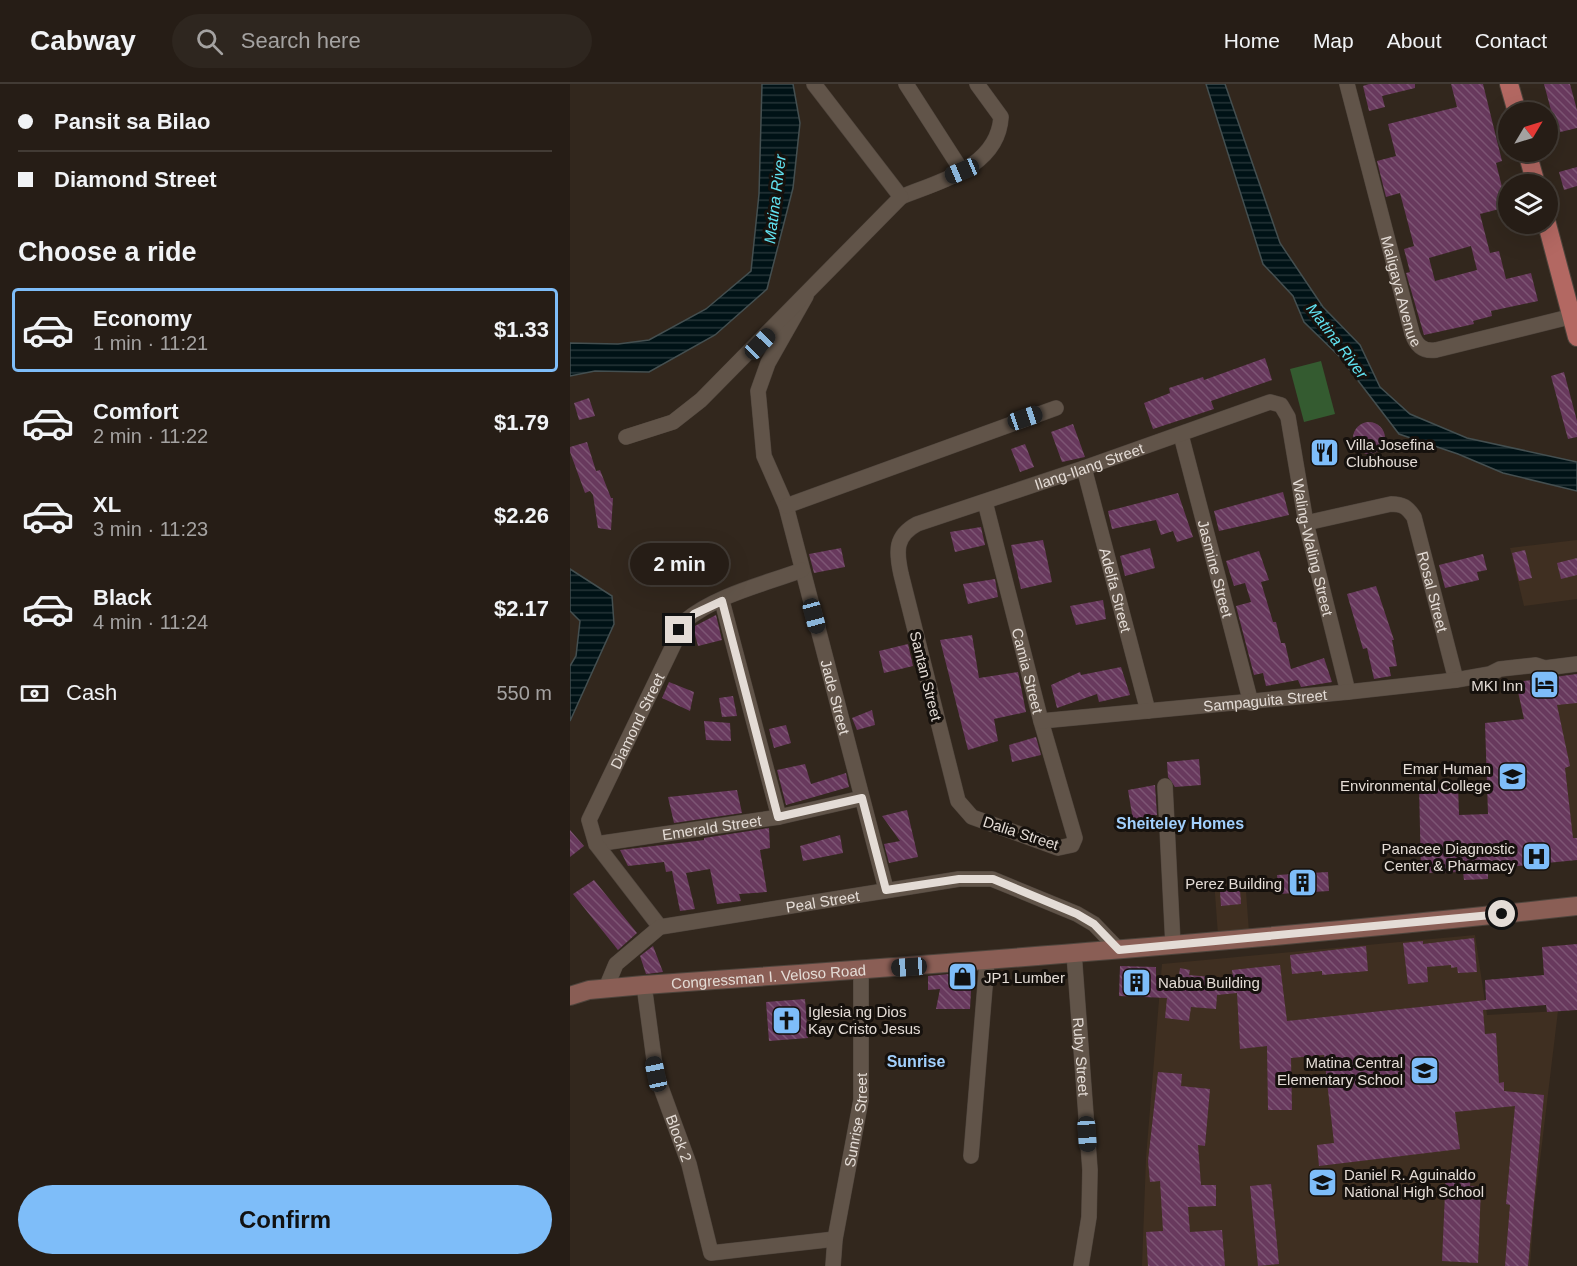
<!DOCTYPE html>
<html lang="en">
<head>
<meta charset="utf-8">
<style>
	:root { --surface:#261d16; --page:#2e261f; --text:#f1f3f6; --muted:#a4a2a1; --line:#423b35; --accent:#7ebdf9 }
	body { margin:0; font-family:Arial,sans-serif; background:var(--page); color:var(--text); height:100vh; display:flex; flex-direction:column; font-size:22px; white-space:nowrap }
	* { box-sizing:border-box; margin:0 }
	p { font-size:20px; color:var(--muted) }
	.icon { flex:none; width:33px; height:33px; fill:none; stroke:currentColor; stroke-width:2; stroke-linecap:round; stroke-linejoin:round }
	.map { position:relative; flex:1; overflow:hidden }
	.side { display:flex; flex-direction:column; background:var(--surface); width:570px }
	.side>* { flex:none }
	.guide { display:grid; align-content:center; height:132px; padding:0 18px; background:var(--surface) }
	.needle { width:39px; rotate:52deg }
	.tools { position:absolute; left:928px; top:18px; display:grid; gap:12px }
	.tools a { display:grid; place-items:center; width:60px; height:60px; border-radius:50%; background:var(--surface); box-shadow:0 6px 24px #0002,0 0 0 2px var(--line); font-size:30px }
	.end { position:absolute; width:27px; height:27px; margin:-14px; border:8px solid #e4dcd6; background:#111; box-shadow:0 0 0 3px #111 }
	.from { border-radius:50% }
	.bubble { position:absolute; height:42px; border-radius:21px; background:var(--surface); box-shadow:0 6px 24px #0002,0 0 0 2px var(--line); font-size:20px; font-weight:800; line-height:42px; text-align:center }
	.car { position:absolute; width:18px; height:36px; margin:-18px -9px; border-radius:8px; box-shadow:0 0 4px 2px #0007; background:linear-gradient(#222 24%,#8ab4d8 0 40%,#222 0 76%,#8ab4d8 0 86%,#222 0) }
	.guide b { display:flex; align-items:center; gap:21px; height:57px; font-size:22px }
	.guide b+b { border-top:2px solid var(--line) }
	.guide i { width:15px; height:15px; background:var(--text) }
	ul { padding:0; list-style:none }
	li { display:flex; align-items:center; gap:18px; height:84px; margin:0 12px 9px; padding:0 6px; border:3px solid transparent; border-radius:6px }
	li div { flex:1 }
	li b { display:block; font-size:22px }
	li em { font-style:normal; font-weight:800 }
	li.on { border-color:var(--accent) }
	li>.icon { width:54px; height:54px; stroke-width:1.5 }
	h2 { padding:0 18px; font-size:27px; line-height:72px }
	.pay { display:flex; align-items:center; gap:15px; height:66px; padding:0 18px; font-size:22px }
	.pay p { margin-inline-start:auto }
	.primary-button { display:flex; gap:12px; margin-top:auto; padding:12px 18px }
	.primary-button a { flex:1; height:69px; border-radius:36px; background:var(--accent); color:#111; font-size:24px; font-weight:800; line-height:69px; text-align:center }
	header { display:flex; align-items:center; gap:36px; box-sizing:border-box; height:84px; padding:0 30px; background:var(--surface); border-bottom:2px solid var(--line) }
	header strong { font-size:28px }
	nav { display:flex; gap:33px; margin-inline-start:auto; font-size:21px }
	.search { width:420px; height:54px; background:var(--page); display:flex; align-items:center; gap:15px; box-sizing:border-box; padding:0 21px; border-radius:33px; color:var(--muted); font-size:22px }
	main { display:flex; flex:1; min-height:0 }
	.map>svg:first-child { display:block }
</style>
</head>
<body>
<header>
<strong>Cabway</strong>
<div class="search"><svg class="icon" aria-label="search" viewBox="0 0 24 24"><circle cx="10" cy="10" r="6"/><path d="M15 15l6 6"/></svg>Search here</div>
<nav><a>Home</a><a>Map</a><a>About</a><a>Contact</a></nav>
</header>
<main>
<section class="side">
<div class="guide">
<b><i class="from"></i>Pansit sa Bilao</b>
<b><i></i>Diamond Street</b>
</div>
<h2>Choose a ride</h2>
<ul>
<li class="on"><svg class="icon" aria-label="car" viewBox="0 0 24 24"><path d="M5 17H2v-5l4-1 3-4h7l3 4 3 1v5h-3M9 17h6M6 11h13"/><circle cx="7" cy="17" r="2"/><circle cx="17" cy="17" r="2"/></svg><div><b>Economy</b><p>1 min · 11:21</p></div><em>$1.33</em></li>
<li><svg class="icon" aria-label="car" viewBox="0 0 24 24"><path d="M5 17H2v-5l4-1 3-4h7l3 4 3 1v5h-3M9 17h6M6 11h13"/><circle cx="7" cy="17" r="2"/><circle cx="17" cy="17" r="2"/></svg><div><b>Comfort</b><p>2 min · 11:22</p></div><em>$1.79</em></li>
<li><svg class="icon" aria-label="car" viewBox="0 0 24 24"><path d="M5 17H2v-5l4-1 3-4h7l3 4 3 1v5h-3M9 17h6M6 11h13"/><circle cx="7" cy="17" r="2"/><circle cx="17" cy="17" r="2"/></svg><div><b>XL</b><p>3 min · 11:23</p></div><em>$2.26</em></li>
<li><svg class="icon" aria-label="car" viewBox="0 0 24 24"><path d="M5 17H2v-5l4-1 3-4h7l3 4 3 1v5h-3M9 17h6M6 11h13"/><circle cx="7" cy="17" r="2"/><circle cx="17" cy="17" r="2"/></svg><div><b>Black</b><p>4 min · 11:24</p></div><em>$2.17</em></li>
</ul>
<div class="pay"><svg class="icon" aria-label="cash" viewBox="0 0 24 24"><path d="M3 7h18v10H3z"/><circle cx="12" cy="12" r="2"/></svg>Cash<p>550 m</p></div>
<div class="primary-button"><a>Confirm</a></div>
</section>
<div class="map">
<svg width="1007" height="1182" viewBox="0 0 1007 1182">
	<defs>
		<pattern id="water-rules" width="6" height="5" patternUnits="userSpaceOnUse" patternTransform="scale(1.5)"><rect width="6" height="5" fill="#001216"/><path d="M0 2.5h6" fill="none" stroke="#253437"/></pattern>
		<pattern id="building-back-hatch" width="6" height="6" patternUnits="userSpaceOnUse" patternTransform="scale(1.5)"><rect width="6" height="6" fill="#68395d"/><path d="M-1 5l2 2M0 0l6 6M5-1l2 2" fill="none" stroke="#7d5574"/></pattern>
	</defs>
	<rect width="100%" height="100%" fill="#32271d"/>
	<g fill="#3f2f21">
		<polygon points="1007,456 1007,515 954,522 940,464"/>
		<polygon points="1007,603 1007,754 982,756 948,610"/>
		<polygon points="675,794 679,848 648,851 644,796"/>
		<polygon points="905,851 917,931 988,927 964,1126 960,1182 572,1182 576,1074 592,880"/>
	</g>
	<polygon fill="#345b30" points="751,277 765,330 734,338 720,285"/>
	<g fill="url(#water-rules)" stroke="#444f50" stroke-width="1.5">
		<polygon points="192,0 223,0 230,39 223,104 197,205 145,251 79,288 25,287 0,292 0,259 48,260 79,256 136,225 181,187 189,110"/>
		<polygon points="636,0 655,0 710,159 753,223 790,261 810,303 840,330 897,354 1007,378 1007,407 933,389 888,370 829,350 770,273 734,238 723,212 693,180"/>
		<polygon points="0,485 42,512 44,540 0,637 0,582 6,572 10,537 0,527"/>
	</g>
	<g fill="url(#building-back-hatch)" fill-rule="evenodd">
		<polygon points="799,0 845,0 845,4 812,12 815,23 799,27 793,2"/>
		<path d="M881,0h32l19,77 -6,2 11,44 -27,7 10,39 9,-2 7,28 25,-6 7,28 -47,10 1,5 -19,5 1,3 -50,11 -18,-62 4,-1 -6,-23 10,-3 -14,-53 -14,4 -9,-36 19,-5 -8,-32 69,-17zM901,162l6,24 -42,11 -6,-23z"/>
		<polygon points="974,0 1000,0 1007,26 1007,44 982,50 978,35 978,31 982,30"/>
		<polygon points="1007,83 1007,102 994,106 989,88"/>
		<polygon points="695,274 702,296 641,317 644,325 583,345 574,319 600,309 599,304 633,293 634,296"/>
		<polygon points="994,288 1007,337 1007,353 998,355 981,292"/>
		<polygon points="19,314 25,332 9,336 4,319"/>
		<circle cx="799" cy="354" r="16"/>
		<polygon points="503,340 515,373 492,378 481,348"/>
		<polygon points="17,358 26,387 30,386 41,414 43,414 41,446 28,444 23,411 20,407 15,409 0,368 0,363"/>
		<polygon points="455,360 464,383 450,388 441,365"/>
		<polygon points="713,408 719,431 649,447 644,427"/>
		<polygon points="608,409 623,453 607,458 603,447 591,451 586,436 542,445 538,427"/>
		<polygon points="411,443 415,461 385,468 380,448"/>
		<polygon points="473,456 482,498 451,505 441,461"/>
		<polygon points="271,464 275,483 244,489 239,470"/>
		<polygon points="580,464 585,484 555,492 550,472"/>
		<polygon points="955,466 962,494 949,497 942,469"/>
		<polygon points="689,467 699,496 691,498 703,538 706,538 711,559 715,559 721,585 754,574 762,598 731,603 728,596 696,602 693,589 684,591 666,522 681,518 675,499 664,502 656,477"/>
		<polygon points="913,470 917,486 907,488 909,496 875,504 869,481"/>
		<polygon points="1007,474 1007,491 991,495 987,479"/>
		<polygon points="425,495 428,513 398,520 393,500"/>
		<polygon points="806,502 824,556 822,556 827,582 819,583 821,592 804,595 797,564 793,565 777,510"/>
		<polygon points="533,516 536,535 506,541 500,522"/>
		<polygon points="146,531 152,556 128,562 123,543"/>
		<polygon points="402,551 409,594 448,588 456,628 424,635 428,657 398,666 370,556"/>
		<polygon points="338,560 343,582 314,589 309,567"/>
		<polygon points="551,583 560,611 529,618 527,610 487,624 481,601 510,588 511,591"/>
		<polygon points="1007,590 1007,619 987,621 1000,682 995,684 1003,754 1007,754 1007,776 918,785 918,795 894,796 893,788 851,789 849,702 888,701 889,731 918,730 915,639 954,635 946,598"/>
		<polygon points="99,598 124,608 120,627 92,614"/>
		<polygon points="163,612 167,632 152,633 149,614"/>
		<polygon points="302,626 305,641 287,646 282,634"/>
		<polygon points="134,637 160,639 161,657 136,656"/>
		<polygon points="216,641 221,659 204,664 199,645"/>
		<polygon points="466,653 471,671 442,678 439,661"/>
		<polygon points="629,675 631,701 605,703 598,693 597,678"/>
		<polygon points="235,680 241,700 276,689 279,703 216,721 207,686"/>
		<polygon points="585,701 587,731 563,736 558,706"/>
		<polygon points="167,706 172,729 104,739 98,713"/>
		<polygon points="337,726 348,773 319,779 314,760 330,757 312,732"/>
		<polygon points="199,744 200,764 190,766 197,808 169,810 171,817 147,820 140,785 116,789 125,825 110,827 102,787 96,788 94,778 58,782 50,766 134,756 134,754"/>
		<polygon points="0,746 14,762 0,773"/>
		<polygon points="270,751 273,769 233,777 230,762"/>
		<polygon points="758,788 759,807 709,810 707,791"/>
		<polygon points="24,796 67,849 48,866 3,810"/>
		<polygon points="670,805 671,820 651,822 650,807"/>
		<polygon points="904,854 907,888 888,889 887,883 881,884 881,881 857,883 858,898 838,900 833,859 853,857 853,860"/>
		<polygon points="1007,860 1007,926 977,928 976,921 913,926 915,950 926,949 929,999 934,998 934,1007 974,1011 958,1182 935,1182 940,1121 936,1120 945,1022 885,1028 890,1065 749,1082 747,1061 764,1059 754,971 721,974 722,1026 698,1026 697,962 670,965 667,909 647,911 646,925 621,923 619,937 595,934 597,914 549,912 550,882 586,883 586,896 608,899 610,884 620,886 619,891 663,895 662,886 710,881 717,937 916,916 915,896 974,891 972,863"/>
		<polygon points="83,862 93,888 76,890 70,872"/>
		<polygon points="796,862 798,887 752,891 752,887 722,890 720,871"/>
		<polygon points="402,888 400,925 366,925 370,905 358,906 358,892"/>
		<polygon points="235,915 238,954 199,957 196,918"/>
		<polygon points="588,988 612,990 611,1002 640,1005 635,1062 628,1061 631,1101 646,1101 646,1122 618,1123 620,1148 652,1146 655,1182 578,1182 576,1148 593,1147 590,1097 580,1098 578,1077"/>
		<polygon points="876,1087 901,1088 900,1102 911,1103 908,1179 872,1177"/>
		<polygon points="701,1100 709,1180 688,1182 680,1102"/>
	</g>
	<g fill="none" stroke-linecap="round" stroke-linejoin="round">
		<defs>
			<g id="street">
				<polyline points="336,0 392,87"/>
				<path id="s1" d="M777,0l65,249c4,12 11,19 24,17l141,-35"/>
				<path d="M331,113c39,-16 97,-30 100,-80l-24,-33"/>
				<path id="s2" d="M236,212l-38,67 -10,28 6,65 22,50 100,383"/>
				<path id="s3" d="M611,351l70,268"/>
				<polyline points="56,353 103,338 131,316 331,113 244,0"/>
				<path id="s4" d="M514,384l64,243"/>
				<path id="s5" d="M415,418l56,219 34,117 -3,7 -14,3 -86,-31 -14,-16 -57,-227c-5,-23 -6,-38 16,-50l167,-56 186,-66 11,3 7,12 18,106 42,169"/>
				<polyline points="216,422 486,324"/>
				<path id="s6" d="M736,439l85,-19c12,0 16,3 23,13l42,163"/>
				<polyline points="152,517 209,733"/>
				<path id="s7" d="M471,637l307,-29 108,-12 34,-6 10,-5 36,-4 9,3 32,-4"/>
				<polyline points="595,702 603,861"/>
				<path id="s8" d="M26,760l183,-27 83,-19"/>
				<path id="s9" d="M90,843l-64,-83 -7,-24 96,-199c31,-26 80,-37 117,-51"/>
				<path id="s10" d="M504,869l16,217 -1,47 -8,49"/>
				<path id="s11" d="M74,901l12,89 33,90 22,89 124,-14"/>
				<path id="s12" d="M36,904l10,-24 44,-37 299,-48h33l85,35 17,10 25,26"/>
				<polyline points="401,1072 417,878"/>
				<path id="s13" d="M263,1182l2,-27 26,-139v-129"/>
			</g>
			<g id="secondary">
				<path id="s14" d="M0,912l19,-6 55,-5c312,-22 623,-45 933,-79"/>
			</g>
			<g id="primary">
				<polyline points="939,0 947,28"/>
				<polyline points="957,68 966,100"/>
				<polyline points="977,140 1007,253"/>
			</g>
		</defs>
		<use href="#street" stroke="#4f453d" stroke-width="16"/>
		<use href="#secondary" stroke="#4f453d" stroke-width="20"/>
		<use href="#primary" stroke="#4f453d" stroke-width="20"/>
		<use href="#street" stroke="#615449" stroke-width="15"/>
		<use href="#secondary" stroke="#8a5e55" stroke-width="18"/>
		<use href="#primary" stroke="#b36862" stroke-width="18"/>
	</g>
	<g fill="none" stroke-linecap="round" stroke-linejoin="round">
		<polyline stroke="#e4dcd6" stroke-width="8" points="109,546 124,530 152,517 208,733 292,714 316,806 389,795 423,795 507,830 524,840 549,866 932,830"/>
	</g>
	<defs>
		<symbol id="restaurant-square" viewBox="-11 -11 22 22"><rect x="-9" y="-9" width="18" height="18" rx="4" fill="#7ebdf9" stroke="#16110d"/><path d="M-5-6h1v4h1v-4h1v4h1v-4h1v5L-1.5 .5V6h-2V.5L-5-1ZM5-6V6H3V1.5H1.5Q1.5-4 5-6Z" fill="#111"/></symbol>
		<symbol id="hotel-square" viewBox="-11 -11 22 22"><rect x="-9" y="-9" width="18" height="18" rx="4" fill="#7ebdf9" stroke="#16110d"/><path d="M-6-4.5h1.5V1H6V5H4.5V3h-9V5H-6ZM-4 0a1.8 1.8 0 1 1 3.6 0ZM.5 0V-2.5h3Q6-2.5 6 0Z" fill="#111"/></symbol>
		<symbol id="university-square" viewBox="-11 -11 22 22"><rect x="-9" y="-9" width="18" height="18" rx="4" fill="#7ebdf9" stroke="#16110d"/><path d="M0-5L7-2L0 1L-7-2ZM-4 1L0 2.5L4 1V4Q0 6-4 4Z" fill="#111"/></symbol>
		<symbol id="hospital-square" viewBox="-11 -11 22 22"><rect x="-9" y="-9" width="18" height="18" rx="4" fill="#7ebdf9" stroke="#16110d"/><path d="M-5-5h3v3.5h4V-5h3V5h-3V1.5h-4V5h-3Z" fill="#111"/></symbol>
		<symbol id="building-square" viewBox="-11 -11 22 22"><rect x="-9" y="-9" width="18" height="18" rx="4" fill="#7ebdf9" stroke="#16110d"/><path d="M-4-6H4V6H1V3H-1V6H-4ZM-2.5-4.3h1.7v1.8h-1.7ZM.8-4.3h1.7v1.8H.8ZM-2.5-1h1.7V.8h-1.7ZM.8-1h1.7V.8H.8Z" fill="#111"/></symbol>
		<symbol id="shop-square" viewBox="-11 -11 22 22"><rect x="-9" y="-9" width="18" height="18" rx="4" fill="#7ebdf9" stroke="#16110d"/><path d="M-5-2.5h2.3a2.7 3.5 0 0 1 5.4 0H5L5.5 6h-11ZM-1.5-2.5h3a1.5 2.3 0 0 0-3 0Z" fill="#111"/></symbol>
		<symbol id="church-square" viewBox="-11 -11 22 22"><rect x="-9" y="-9" width="18" height="18" rx="4" fill="#7ebdf9" stroke="#16110d"/><path d="M-1.2-6h2.4v3.5h3.3v2.4h-3.3V6h-2.4V-.1h-3.3v-2.4h3.3Z" fill="#111"/></symbol>
		<symbol id="school-square" viewBox="-11 -11 22 22"><rect x="-9" y="-9" width="18" height="18" rx="4" fill="#7ebdf9" stroke="#16110d"/><path d="M0-5L7-2L0 1L-7-2ZM-4 1L0 2.5L4 1V4Q0 6-4 4Z" fill="#111"/></symbol>
	</defs>
	<g fill-rule="evenodd">
		<use href="#restaurant-square" x="738" y="352" width="33" height="33"/>
		<use href="#hotel-square" x="958" y="584" width="33" height="33"/>
		<use href="#university-square" x="926" y="676" width="33" height="33"/>
		<use href="#hospital-square" x="950" y="756" width="33" height="33"/>
		<use href="#building-square" x="716" y="782" width="33" height="33"/>
		<use href="#shop-square" x="376" y="876" width="33" height="33"/>
		<use href="#building-square" x="550" y="882" width="33" height="33"/>
		<use href="#church-square" x="200" y="920" width="33" height="33"/>
		<use href="#school-square" x="838" y="970" width="33" height="33"/>
		<use href="#school-square" x="736" y="1082" width="33" height="33"/>
	</g>
	<g text-anchor="middle" dominant-baseline="central" stroke-width="6" stroke-linejoin="round" paint-order="stroke">
		<g font-size="15" fill="#e4dcd6" stroke="#16110d">
			<text stroke="none"><textPath href="#s1" startOffset="214">Maligaya Avenue</textPath></text>
			<text stroke="none"><textPath href="#s5" startOffset="956">Ilang-Ilang Street</textPath></text>
			<text stroke="none"><textPath href="#s5" startOffset="1306">Waling-Waling Street</textPath></text>
			<text stroke="none"><textPath href="#s3" startOffset="138">Jasmine Street</textPath></text>
			<text stroke="none"><textPath href="#s4" startOffset="126">Adelfa Street</textPath></text>
			<text stroke="none"><textPath href="#s6" startOffset="192">Rosal Street</textPath></text>
			<text stroke="none"><textPath href="#s5" startOffset="174">Camia Street</textPath></text>
			<text transform="translate(356 592) rotate(76)">Santan Street</text>
			<text stroke="none"><textPath href="#s2" startOffset="424">Jade Street</textPath></text>
			<text stroke="none"><textPath href="#s7" startOffset="225">Sampaguita Street</textPath></text>
			<text stroke="none"><textPath href="#s9" startOffset="240">Diamond Street</textPath></text>
			<text stroke="none"><textPath href="#s8" startOffset="117">Emerald Street</textPath></text>
			<text transform="translate(451 749) rotate(18)">Dalia Street</text>
			<text stroke="none"><textPath href="#s12" startOffset="248">Peal Street</textPath></text>
			<text stroke="none"><textPath href="#s14" startOffset="200">Congressman I. Veloso Road</textPath></text>
			<text stroke="none"><textPath href="#s10" startOffset="104">Ruby Street</textPath></text>
			<text stroke="none"><textPath href="#s13" startOffset="148">Sunrise Street</textPath></text>
			<text stroke="none"><textPath href="#s11" startOffset="158">Block 2</textPath></text>
		</g>
		<g font-size="15" fill="#e4dcd6" stroke="#16110d" text-anchor="start">
			<text x="776" y="360">Villa Josefina<tspan x="776" dy="17">Clubhouse</tspan></text>
			<text x="953" y="601" text-anchor="end">MKI Inn</text>
			<text x="921" y="684" text-anchor="end">Emar Human<tspan x="921" dy="17">Environmental College</tspan></text>
			<text x="945" y="764" text-anchor="end">Panacee Diagnostic<tspan x="945" dy="17">Center &amp; Pharmacy</tspan></text>
			<text x="712" y="799" text-anchor="end">Perez Building</text>
			<text x="414" y="893">JP1 Lumber</text>
			<text x="588" y="898">Nabua Building</text>
			<text x="238" y="927">Iglesia ng Dios<tspan x="238" dy="17">Kay Cristo Jesus</tspan></text>
			<text x="833" y="978" text-anchor="end">Matina Central<tspan x="833" dy="17">Elementary School</tspan></text>
			<text x="774" y="1090">Daniel R. Aguinaldo<tspan x="774" dy="17">National High School</tspan></text>
		</g>
		<g font-size="16" font-style="italic" fill="#61e2f1" stroke="#16110d">
			<text transform="translate(205 115) rotate(-83)">Matina River</text>
			<text transform="translate(767 257) rotate(53)">Matina River</text>
		</g>
		<g font-size="16" font-weight="bold" fill="#a2d0fd" stroke="#16110d">
			<text x="610" y="739">Sheiteley Homes</text>
			<text x="346" y="977">Sunrise</text>
		</g>
	</g>
</svg>
<div class="tools">
<a><svg class="needle" viewBox="-14 -14 28 28"><path d="M0-13l5 13h-10z" fill="#e53935"/><path d="M0 13l5-13h-10z" fill="#a4a2a1"/></svg></a>
<a><svg class="icon" aria-label="layers" viewBox="0 0 24 24"><path d="M12 4l9 5-9 5-9-5zM3 14l9 5 9-5"/></svg></a>
</div>
<i class="end from" style="left:932px;top:830px"></i>
<i class="end" style="left:109px;top:546px"></i>
<div class="bubble" style="left:60px;top:459px;width:99px">2 min</div>
<i class="car" style="left:392px;top:87px;rotate:247deg"></i>
<i class="car" style="left:190px;top:260px;rotate:44deg"></i>
<i class="car" style="left:455px;top:334px;rotate:71deg"></i>
<i class="car" style="left:244px;top:532px;rotate:165deg"></i>
<i class="car" style="left:339px;top:883px;rotate:266deg"></i>
<i class="car" style="left:86px;top:990px;rotate:348deg"></i>
<i class="car" style="left:517px;top:1050px;rotate:176deg"></i>
</div>
</main>
</body>
</html>
